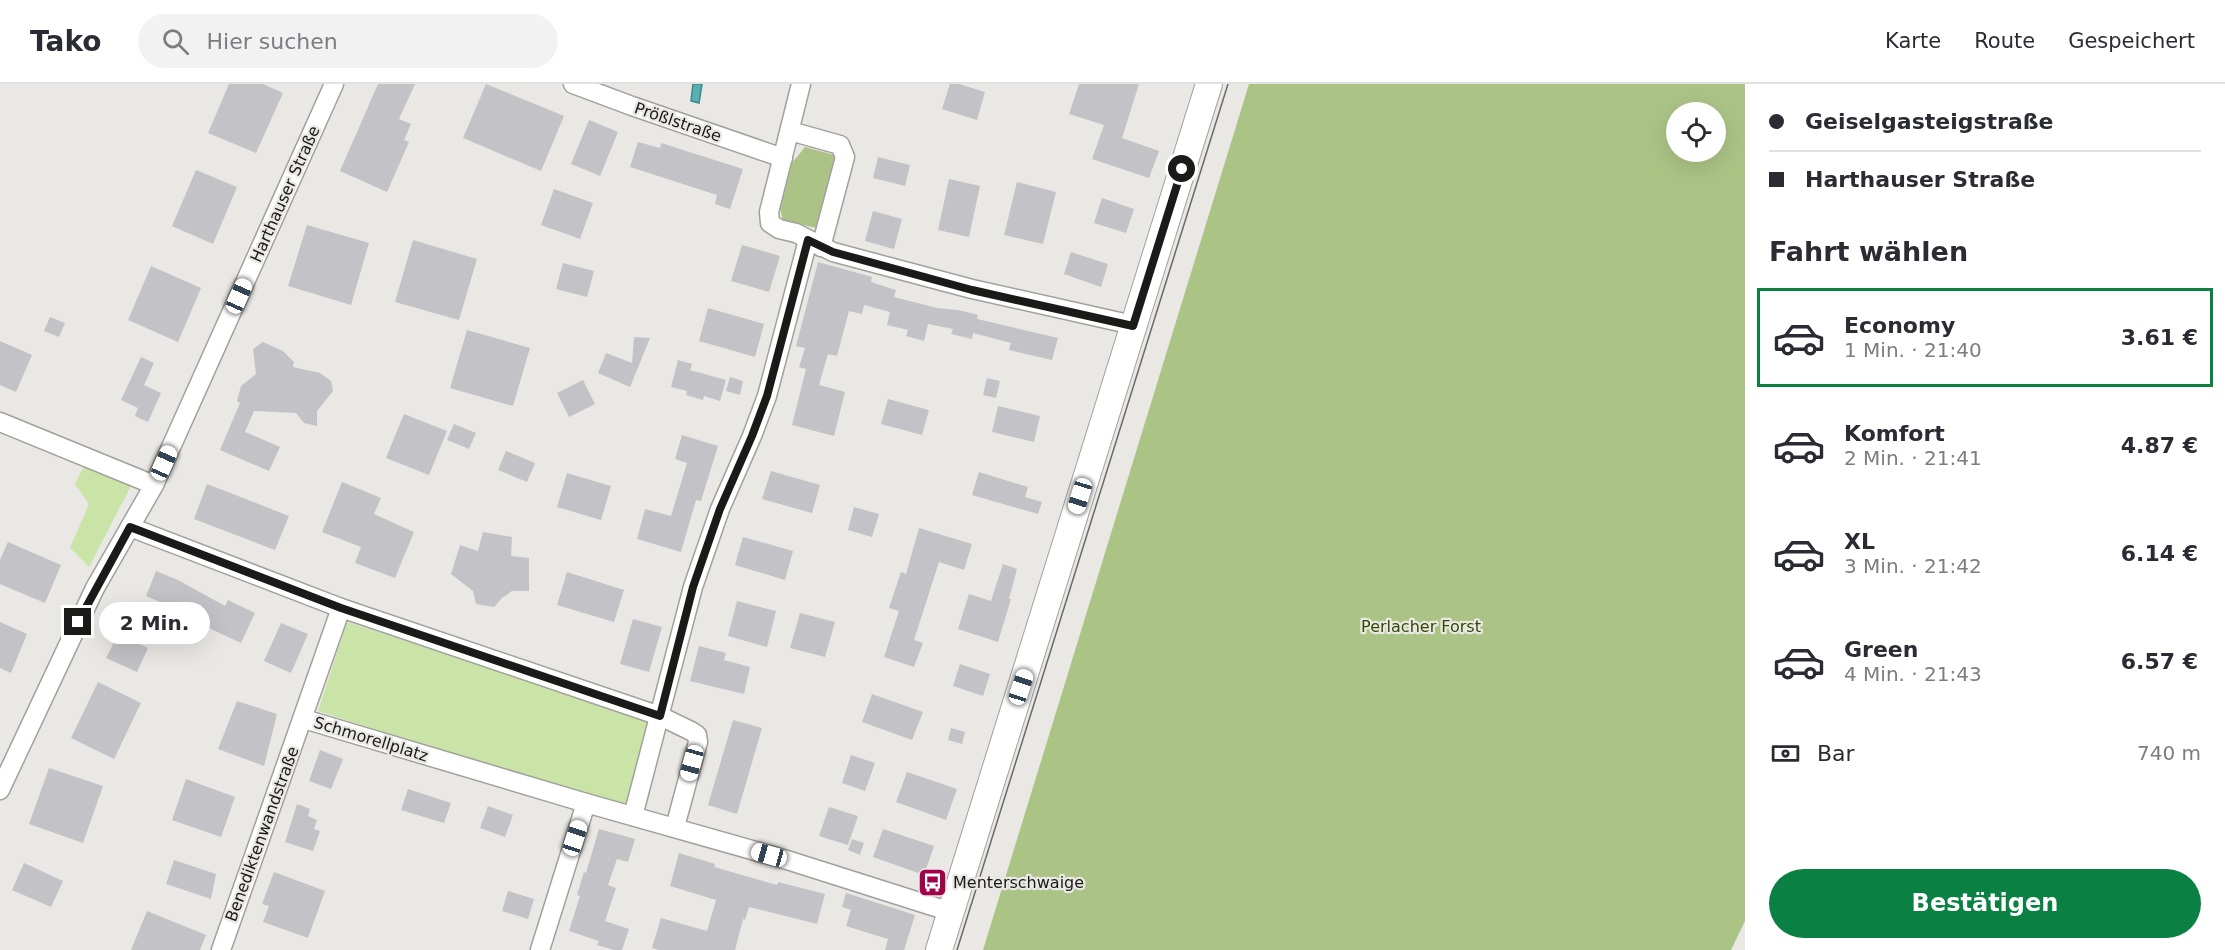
<!DOCTYPE html>
<html lang="de">
<head>
<meta charset="utf-8">
<style>
	:root { --surface:#fff; --page:#f2f2f3; --text:#2b2b33; --muted:#7c7c81; --line:#e1e1e2; --accent:#0b8043 }
	body { margin:0; font-family:"DejaVu Sans",sans-serif; background:var(--page); color:var(--text); height:100vh; display:flex; flex-direction:column; font-size:22px; white-space:nowrap }
	* { box-sizing:border-box; margin:0 }
	p { font-size:20px; color:var(--muted) }
	.icon { flex:none; width:33px; height:33px; fill:none; stroke:currentColor; stroke-width:2; stroke-linecap:round; stroke-linejoin:round }
	.map { position:relative; flex:1; overflow:hidden }
	.panel { display:flex; flex-direction:column; background:var(--surface); width:480px }
	.panel>* { flex:none }
	.guide { display:grid; align-content:center; height:132px; padding:0 24px; background:var(--surface) }
	.buttons { position:absolute; left:1666px; top:18px; display:grid; gap:12px }
	.buttons a { display:grid; place-items:center; width:60px; height:60px; border-radius:50%; background:var(--surface); box-shadow:0 6px 24px #0002; font-size:30px }
	.end { position:absolute; width:27px; height:27px; margin:-14px; border:8px solid #1a1a18; background:#fff; box-shadow:0 0 0 3px #fff }
	.from { border-radius:50% }
	.bubble { position:absolute; height:42px; border-radius:21px; background:var(--surface); box-shadow:0 6px 24px #0002; font-size:20px; font-weight:800; line-height:42px; text-align:center }
	.car { position:absolute; width:18px; height:36px; margin:-18px -9px; border-radius:8px; box-shadow:0 0 4px 2px #0007; background:linear-gradient(#fff 24%,#345 0 40%,#fff 0 76%,#345 0 86%,#fff 0) }
	.guide b { display:flex; align-items:center; gap:21px; height:57px; font-size:22px }
	.guide b+b { border-top:2px solid var(--line) }
	.guide i { width:15px; height:15px; background:var(--text) }
	ul { padding:0; list-style:none }
	li { display:flex; align-items:center; gap:18px; height:99px; margin:0 12px 9px; padding:0 12px; border:3px solid transparent; border-radius:0px }
	li div { flex:1 }
	li b { display:block; font-size:22px }
	li em { font-style:normal; font-weight:800 }
	li.active { border-color:var(--accent) }
	li>.icon { width:54px; height:54px; stroke-width:1.5 }
	h2 { padding:0 24px; font-size:27px; line-height:72px }
	.pay { display:flex; align-items:center; gap:15px; height:66px; padding:0 24px; font-size:22px }
	.pay p { margin-inline-start:auto }
	.button { display:flex; gap:12px; margin-top:auto; padding:12px 24px }
	.button a { flex:1; height:69px; border-radius:36px; background:var(--accent); color:#fff; font-size:24px; font-weight:800; line-height:69px; text-align:center }
	header { display:flex; align-items:center; gap:36px; box-sizing:border-box; height:84px; padding:0 30px; background:var(--surface); border-bottom:2px solid var(--line) }
	header strong { font-size:28px }
	nav { display:flex; gap:33px; margin-inline-start:auto; font-size:21px }
	.search { width:420px; height:54px; background:var(--page); display:flex; align-items:center; gap:15px; box-sizing:border-box; padding:0 21px; border-radius:33px; color:var(--muted); font-size:22px }
	main { display:flex; flex:1; min-height:0 }
	.map>svg:first-child { display:block }
</style>
</head>
<body>
<header>
<strong>Tako</strong>
<div class="search"><svg class="icon" aria-label="search" viewBox="0 0 24 24"><circle cx="10" cy="10" r="6"/><path d="M15 15l6 6"/></svg>Hier suchen</div>
<nav><a>Karte</a><a>Route</a><a>Gespeichert</a></nav>
</header>
<main>
<div class="map">
<svg width="1745" height="866" viewBox="0 0 1745 866">
	<rect width="100%" height="100%" fill="#eae8e4"/>
	<g fill="#cae3a7">
		<polygon points="85,380 132,400 89,483 70,464 89,420 75,400"/>
		<polygon points="347,538 652,637 628,718 612,722 318,627"/>
	</g>
	<g fill="#abc486" fill-rule="evenodd">
		<path d="M1249,0h496v837l-14,29h-748zM1716,28v40h-39v-40z"/>
		<polygon points="805,63 842,73 822,145 783,137 780,124 792,79"/>
	</g>
	<polygon fill="#54b2b4" stroke="#438485" stroke-width="1.5" points="693,0 702,0 699,19 691,17"/>
	<g fill="#c3c2c6">
		<polygon points="229,0 263,0 283,9 256,69 208,49"/>
		<polygon points="378,0 415,0 399,35 411,40 404,56 409,58 387,108 340,87"/>
		<polygon points="486,0 564,32 541,87 463,54"/>
		<polygon points="950,0 959,0 985,8 977,36 942,25"/>
		<polygon points="1079,0 1139,0 1122,54 1159,67 1149,94 1092,75 1104,41 1069,30"/>
		<polygon points="589,36 618,48 600,92 571,80"/>
		<polygon points="638,58 660,64 661,59 743,85 730,125 715,120 717,111 630,83"/>
		<polygon points="878,73 910,81 905,102 873,94"/>
		<polygon points="196,86 237,103 213,160 172,142"/>
		<polygon points="949,95 980,102 969,153 938,146"/>
		<polygon points="1017,98 1056,108 1043,160 1004,151"/>
		<polygon points="554,105 593,119 580,155 541,141"/>
		<polygon points="1102,114 1134,125 1126,149 1094,139"/>
		<polygon points="873,127 902,135 894,165 865,157"/>
		<polygon points="307,141 369,159 351,221 288,202"/>
		<polygon points="413,156 477,175 459,236 395,218"/>
		<polygon points="742,161 780,172 769,208 731,197"/>
		<polygon points="1071,168 1108,180 1101,203 1064,190"/>
		<polygon points="818,178 872,193 871,198 896,206 894,213 937,224 958,226 978,231 977,235 1058,254 1052,276 1009,266 1011,259 973,249 972,255 951,250 953,245 928,240 924,257 906,252 908,246 887,241 890,228 864,221 862,230 849,227 837,272 828,270 819,301 845,308 834,352 792,341 806,285 799,283 805,264 796,262"/>
		<polygon points="563,179 594,187 587,213 556,205"/>
		<polygon points="151,182 201,204 178,258 128,236"/>
		<polygon points="708,224 764,240 755,273 699,257"/>
		<polygon points="50,233 65,239 59,253 44,247"/>
		<polygon points="467,246 530,264 513,322 450,304"/>
		<polygon points="634,253 650,254 630,303 598,289 606,269 632,279"/>
		<polygon points="0,257 32,271 16,308 0,301"/>
		<polygon points="263,258 283,267 294,278 293,283 320,289 331,297 333,307 317,327 317,342 304,339 296,329 254,327 245,348 280,363 269,387 220,366 240,319 237,317 241,302 256,290 253,265"/>
		<polygon points="141,273 154,279 144,301 161,309 148,338 135,332 138,324 121,316"/>
		<polygon points="678,276 692,280 690,286 726,296 720,317 704,312 703,316 686,311 687,307 671,303"/>
		<polygon points="730,293 743,297 740,311 726,307"/>
		<polygon points="987,294 1000,297 996,314 983,311"/>
		<polygon points="583,296 595,320 569,333 557,309"/>
		<polygon points="888,315 929,326 922,351 881,340"/>
		<polygon points="998,322 1040,332 1034,358 992,348"/>
		<polygon points="404,330 447,347 429,391 386,374"/>
		<polygon points="454,340 476,349 469,365 447,356"/>
		<polygon points="682,351 718,362 701,417 696,416 681,468 637,455 645,425 671,432 687,379 675,375"/>
		<polygon points="506,367 535,379 527,398 498,386"/>
		<polygon points="771,387 820,401 812,429 762,415"/>
		<polygon points="979,388 1028,403 1025,413 1042,418 1038,430 972,411"/>
		<polygon points="567,389 611,402 601,436 557,423"/>
		<polygon points="342,398 381,414 374,430 414,448 395,494 355,479 361,463 322,448"/>
		<polygon points="207,400 289,432 275,466 194,435"/>
		<polygon points="854,423 879,430 872,453 848,446"/>
		<polygon points="919,444 972,460 964,486 939,478 914,556 923,559 914,583 884,573 899,527 889,524 901,488 906,490"/>
		<polygon points="483,448 512,453 511,472 529,474 529,507 512,507 502,514 494,523 476,520 473,507 451,490 460,461 478,467"/>
		<polygon points="743,453 793,467 785,496 735,481"/>
		<polygon points="8,458 61,481 45,519 0,500 0,476"/>
		<polygon points="1003,480 1017,485 1009,515 1011,515 998,558 958,545 969,510 991,517"/>
		<polygon points="156,487 178,496 225,522 228,516 255,529 241,559 213,546 174,524 146,512"/>
		<polygon points="567,488 624,506 614,538 557,521"/>
		<polygon points="737,517 776,527 767,563 728,552"/>
		<polygon points="800,529 835,538 825,573 790,564"/>
		<polygon points="633,535 662,543 649,588 620,580"/>
		<polygon points="0,538 27,550 11,589 0,584"/>
		<polygon points="281,539 308,550 291,589 264,577"/>
		<polygon points="118,550 148,564 137,588 106,574"/>
		<polygon points="699,562 726,569 724,576 750,583 744,610 690,597"/>
		<polygon points="960,580 990,590 983,612 953,602"/>
		<polygon points="98,598 141,619 114,675 71,654"/>
		<polygon points="872,610 923,628 912,656 862,638"/>
		<polygon points="237,617 277,630 264,682 218,665"/>
		<polygon points="733,636 762,644 737,730 708,721"/>
		<polygon points="951,644 965,648 962,660 948,656"/>
		<polygon points="320,666 343,675 331,705 309,697"/>
		<polygon points="851,671 875,679 865,707 842,699"/>
		<polygon points="49,684 103,702 83,759 29,740"/>
		<polygon points="907,688 957,705 946,736 896,718"/>
		<polygon points="186,695 235,713 221,753 172,736"/>
		<polygon points="408,705 451,719 444,739 401,726"/>
		<polygon points="297,720 310,725 308,732 317,736 314,745 320,747 313,767 285,758"/>
		<polygon points="488,722 513,731 505,753 480,744"/>
		<polygon points="829,723 858,732 848,761 819,752"/>
		<polygon points="599,745 635,755 628,778 617,775 608,801 616,804 605,837 629,845 622,866 614,866 597,861 599,857 569,847 580,812 577,811 584,788 586,789"/>
		<polygon points="883,745 934,762 924,791 873,773"/>
		<polygon points="852,755 864,759 860,771 848,766"/>
		<polygon points="679,769 715,780 714,783 777,801 778,798 825,810 817,840 749,823 745,836 743,835 735,866 659,866 652,864 661,834 707,847 716,816 670,802"/>
		<polygon points="174,776 216,790 211,815 166,800"/>
		<polygon points="24,779 63,797 51,823 12,806"/>
		<polygon points="274,788 325,807 308,854 263,838 269,822 262,820"/>
		<polygon points="508,807 534,815 528,835 502,827"/>
		<polygon points="846,809 915,831 904,866 885,866 888,855 846,842 851,826 842,823"/>
		<polygon points="147,827 206,851 200,866 131,866"/>
	</g>
	<g fill="none" stroke-linecap="round" stroke-linejoin="round">
		<defs>
			<g id="street">
				<polyline points="573,0 632,22 783,74"/>
				<polyline points="801,0 769,128 770,139 779,145 796,149 833,168 972,205 1133,241"/>
				<polyline points="790,47 840,61 845,73 821,163"/>
				<polyline points="0,338 154,401"/>
				<polyline points="130,443 341,524 660,632 691,647 697,651 698,658 675,743"/>
				<polyline points="304,635 586,719 787,776 951,828"/>
				<polyline points="0,706 95,504 154,401 334,0"/>
				<polyline points="633,732 693,503 720,425 752,352 767,312 808,156"/>
				<polyline points="221,866 341,524"/>
				<polyline points="540,866 586,719"/>
			</g>
			<polyline id="secondary" points="939,866 1209,0"/>
		</defs>
		<use href="#street" stroke="#a2a09c" stroke-width="21"/>
		<use href="#secondary" stroke="#a2a09c" stroke-width="28"/>
		<use href="#street" stroke="#fff" stroke-width="18"/>
		<use href="#secondary" stroke="#fff" stroke-width="26"/>
		<polyline stroke="#6a6966" stroke-width="1.5" points="957,866 1228,0"/>
	</g>
	<g fill="none" stroke-linecap="round" stroke-linejoin="round">
		<polyline stroke="#1a1a18" stroke-width="8" points="78,538 130,443 341,524 660,632 693,503 720,425 752,352 767,312 808,156 833,168 972,206 1133,242 1182,85"/>
	</g>
	<defs>
		<symbol id="bus-square" viewBox="-11 -11 22 22"><rect x="-9" y="-9" width="18" height="18" rx="4" fill="#9f044b" stroke="#eae8e4"/><path d="M-5-6H5V4H4V6H2V4H-2V6H-4V4H-5ZM-3.5-4V0h7V-4ZM-3.5 1.2v1.5H-2V1.2ZM2 1.2v1.5H3.5V1.2Z" fill="#fff"/></symbol>
	</defs>
	<g fill-rule="evenodd">
		<use href="#bus-square" x="916" y="782" width="33" height="33"/>
	</g>
	<g text-anchor="middle" dominant-baseline="central" stroke-width="4.5" stroke-linejoin="round" paint-order="stroke">
		<g font-size="16" fill="#1a1a18" stroke="#eae8e4">
			<text transform="translate(678 38) rotate(19)">Prößlstraße</text>
			<text transform="translate(285 110) rotate(-66)">Harthauser Straße</text>
			<text transform="translate(371 655) rotate(17)">Schmorellplatz</text>
			<text transform="translate(262 750) rotate(-70)">Benediktenwandstraße</text>
		</g>
		<g font-size="16" fill="#334901" stroke="#eae8e4">
			<text x="1421" y="542">Perlacher Forst</text>
		</g>
		<g font-size="16" fill="#1a1a18" stroke="#eae8e4" text-anchor="start">
			<text x="953" y="798">Menterschwaige</text>
		</g>
	</g>
</svg>
<div class="buttons">
<a><svg class="icon" aria-label="locate" viewBox="0 0 24 24"><circle cx="12" cy="12" r="6"/><path d="M12 2v4M12 18v4M2 12h4M18 12h4"/></svg></a>
</div>
<i class="end from" style="left:1182px;top:85px"></i>
<i class="end" style="left:78px;top:538px"></i>
<div class="bubble" style="left:99px;top:518px;width:111px">2 Min.</div>
<i class="car" style="left:239px;top:212px;rotate:24deg"></i>
<i class="car" style="left:164px;top:379px;rotate:24deg"></i>
<i class="car" style="left:1080px;top:412px;rotate:197deg"></i>
<i class="car" style="left:1021px;top:603px;rotate:18deg"></i>
<i class="car" style="left:692px;top:679px;rotate:195deg"></i>
<i class="car" style="left:575px;top:754px;rotate:18deg"></i>
<i class="car" style="left:769px;top:771px;rotate:286deg"></i>
</div>
<section class="panel">
<div class="guide">
<b><i class="from"></i>Geiselgasteigstraße</b>
<b><i></i>Harthauser Straße</b>
</div>
<h2>Fahrt wählen</h2>
<ul>
<li class="active"><svg class="icon" aria-label="car" viewBox="0 0 24 24"><path d="M5 17H2v-5l4-1 3-4h7l3 4 3 1v5h-3M9 17h6M6 11h13"/><circle cx="7" cy="17" r="2"/><circle cx="17" cy="17" r="2"/></svg><div><b>Economy</b><p>1 Min. · 21:40</p></div><em>3.61 €</em></li>
<li><svg class="icon" aria-label="car" viewBox="0 0 24 24"><path d="M5 17H2v-5l4-1 3-4h7l3 4 3 1v5h-3M9 17h6M6 11h13"/><circle cx="7" cy="17" r="2"/><circle cx="17" cy="17" r="2"/></svg><div><b>Komfort</b><p>2 Min. · 21:41</p></div><em>4.87 €</em></li>
<li><svg class="icon" aria-label="car" viewBox="0 0 24 24"><path d="M5 17H2v-5l4-1 3-4h7l3 4 3 1v5h-3M9 17h6M6 11h13"/><circle cx="7" cy="17" r="2"/><circle cx="17" cy="17" r="2"/></svg><div><b>XL</b><p>3 Min. · 21:42</p></div><em>6.14 €</em></li>
<li><svg class="icon" aria-label="car" viewBox="0 0 24 24"><path d="M5 17H2v-5l4-1 3-4h7l3 4 3 1v5h-3M9 17h6M6 11h13"/><circle cx="7" cy="17" r="2"/><circle cx="17" cy="17" r="2"/></svg><div><b>Green</b><p>4 Min. · 21:43</p></div><em>6.57 €</em></li>
</ul>
<div class="pay"><svg class="icon" aria-label="cash" viewBox="0 0 24 24"><path d="M3 7h18v10H3z"/><circle cx="12" cy="12" r="2"/></svg>Bar<p>740 m</p></div>
<div class="button"><a>Bestätigen</a></div>
</section>
</main>
</body>
</html>
